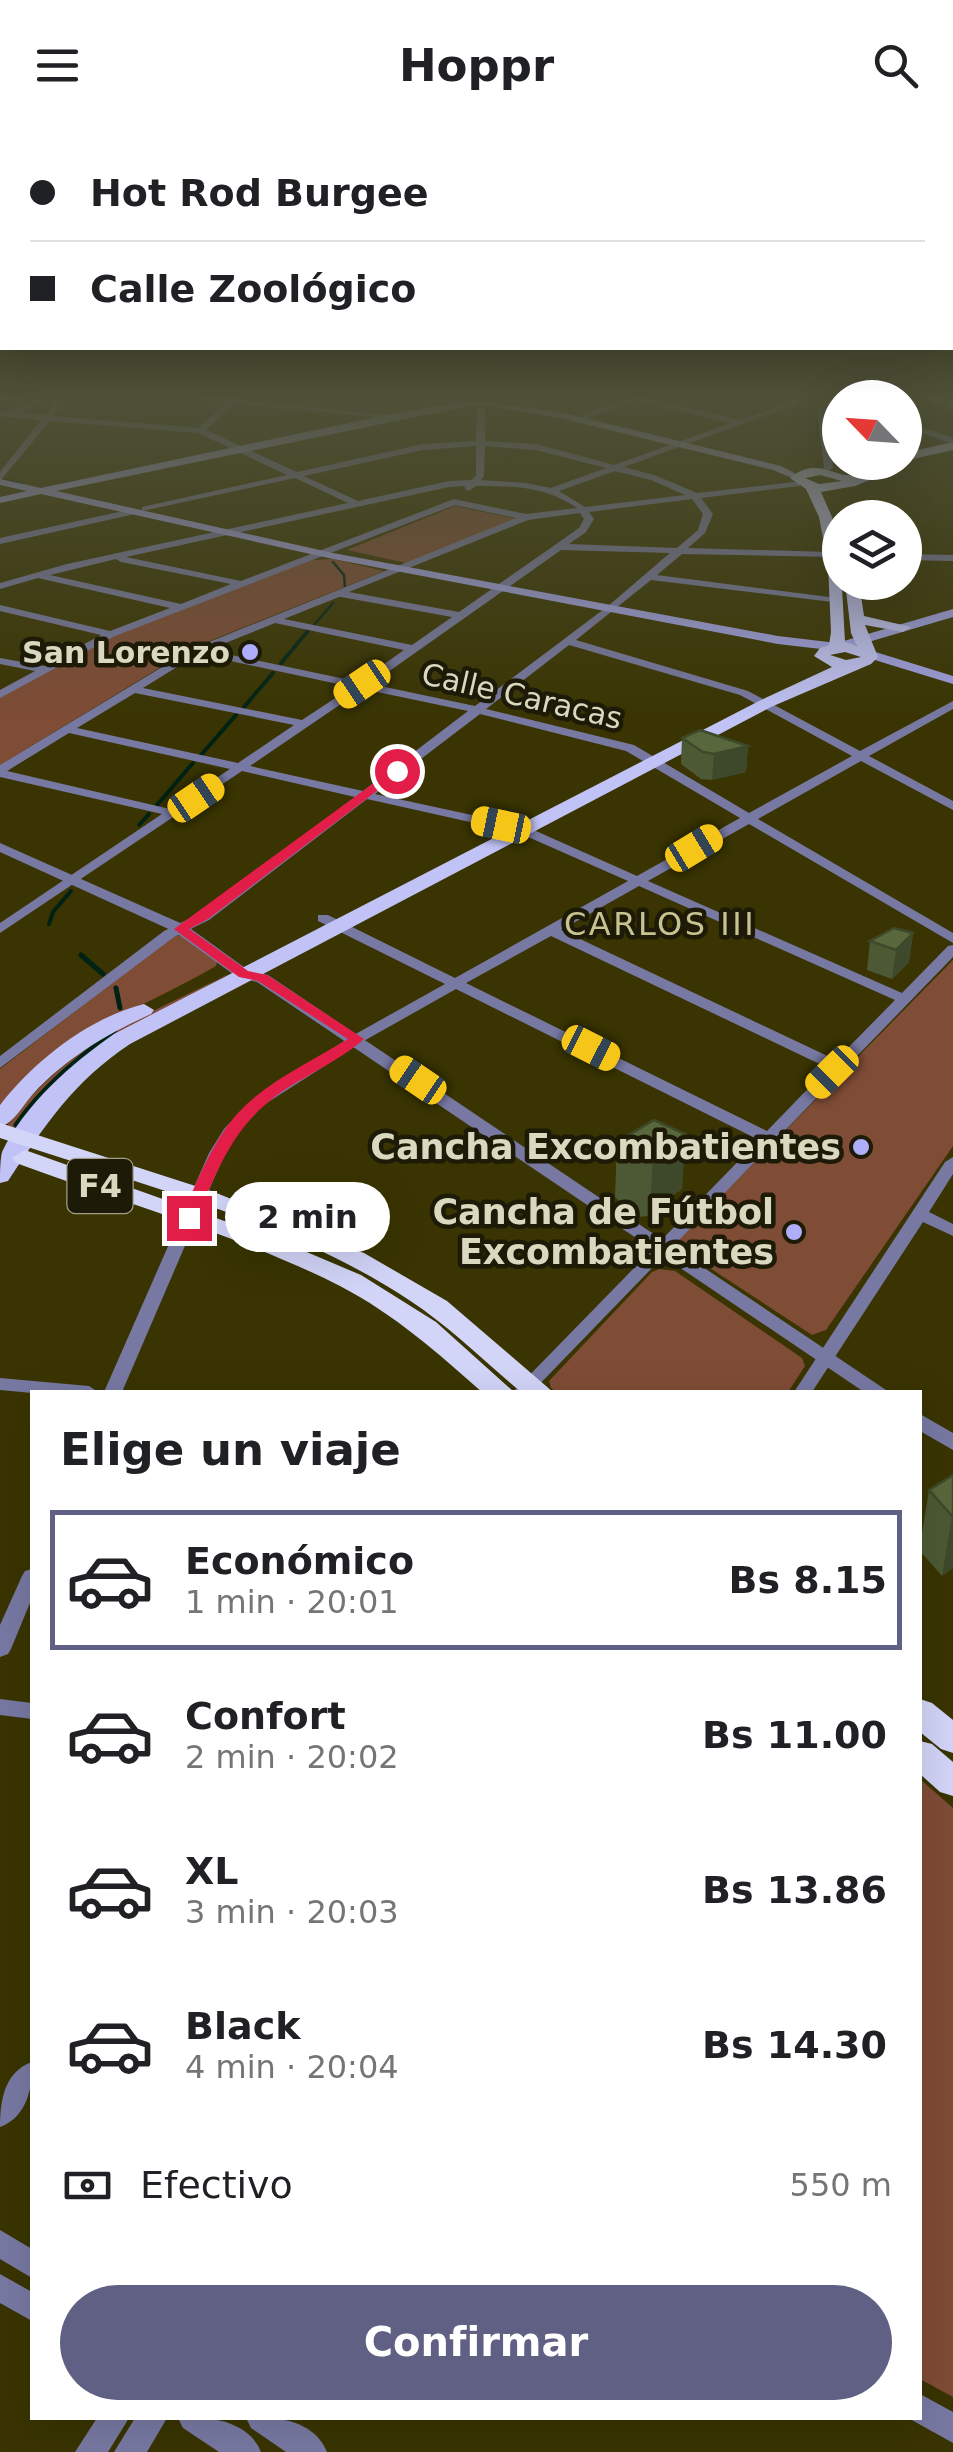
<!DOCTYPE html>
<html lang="es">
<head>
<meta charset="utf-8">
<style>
	:root { --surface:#fff; --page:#f6f6f6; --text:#202124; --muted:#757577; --line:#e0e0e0; --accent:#606084 }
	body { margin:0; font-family:"DejaVu Sans",sans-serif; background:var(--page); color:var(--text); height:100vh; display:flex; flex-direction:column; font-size:38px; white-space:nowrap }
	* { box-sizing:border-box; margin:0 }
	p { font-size:32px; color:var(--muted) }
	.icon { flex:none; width:55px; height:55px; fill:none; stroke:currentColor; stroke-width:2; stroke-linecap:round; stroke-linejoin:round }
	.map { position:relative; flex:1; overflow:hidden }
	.panel { position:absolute; left:30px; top:1260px; width:892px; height:1030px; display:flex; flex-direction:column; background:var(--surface); border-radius:0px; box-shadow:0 10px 40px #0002 }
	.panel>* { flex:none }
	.banner { position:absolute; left:0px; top:0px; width:955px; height:220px; box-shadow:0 10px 40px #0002; display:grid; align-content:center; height:220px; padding:0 30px; background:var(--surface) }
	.needle { width:65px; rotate:295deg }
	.controls { position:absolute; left:822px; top:250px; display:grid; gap:20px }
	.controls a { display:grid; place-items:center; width:100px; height:100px; border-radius:50%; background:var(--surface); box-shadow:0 10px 40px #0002; font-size:50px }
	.end { position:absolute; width:45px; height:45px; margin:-22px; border:12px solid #e11d48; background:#fff; box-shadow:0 0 0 5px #fff }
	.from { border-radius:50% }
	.bubble { position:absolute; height:70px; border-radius:35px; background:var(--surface); box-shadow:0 10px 40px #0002; font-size:32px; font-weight:800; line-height:70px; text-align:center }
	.car { position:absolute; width:30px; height:60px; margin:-30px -15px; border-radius:12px; box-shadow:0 0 8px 2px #0007; background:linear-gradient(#f5c518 24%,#345 0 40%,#f5c518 0 76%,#345 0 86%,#f5c518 0) }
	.banner b { display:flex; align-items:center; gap:35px; height:95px; font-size:38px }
	.banner b+b { border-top:2px solid var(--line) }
	.banner i { width:25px; height:25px; background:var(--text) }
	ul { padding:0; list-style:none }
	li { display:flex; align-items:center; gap:30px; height:140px; margin:0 20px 15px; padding:0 10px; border:5px solid transparent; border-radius:0px }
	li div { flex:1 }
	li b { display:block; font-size:38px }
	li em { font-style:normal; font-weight:800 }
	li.active { border-color:var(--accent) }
	li>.icon { width:90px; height:90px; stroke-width:1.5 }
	h2 { padding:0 30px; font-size:45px; line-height:120px }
	.pay { display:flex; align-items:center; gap:25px; height:110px; padding:0 30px; font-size:38px }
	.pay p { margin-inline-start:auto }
	.action { display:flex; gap:20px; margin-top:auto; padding:20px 30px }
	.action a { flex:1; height:115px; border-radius:60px; background:var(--accent); color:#fff; font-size:40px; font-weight:800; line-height:115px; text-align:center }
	header { display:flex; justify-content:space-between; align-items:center; height:130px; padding:0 30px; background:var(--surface); font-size:45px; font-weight:800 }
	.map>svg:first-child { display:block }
</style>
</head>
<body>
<header><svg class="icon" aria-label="menu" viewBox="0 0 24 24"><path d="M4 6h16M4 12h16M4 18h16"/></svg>Hoppr<svg class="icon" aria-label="search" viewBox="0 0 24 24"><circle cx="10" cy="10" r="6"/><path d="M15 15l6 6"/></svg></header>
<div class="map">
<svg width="953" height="2322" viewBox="0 0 953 2322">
	<rect width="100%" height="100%" fill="#393401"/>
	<g fill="#7f4c36">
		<polygon points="455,376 517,389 411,434 347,420"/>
		<polygon points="333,429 384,441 192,518 0,635 0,567 113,506 311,430"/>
		<path d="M180,805l37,27 -1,4c-75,44 -159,69 -216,139v-36l172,-132z"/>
		<polygon points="953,830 953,1016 826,1200 812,1205 681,1119 676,1112"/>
		<path d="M232,842l-72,40 -143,119 -11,-4c62,-85 137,-109 226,-155z"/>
		<polygon points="659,1139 675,1141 802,1228 805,1236 788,1262 556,1262 551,1258 549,1251 652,1142"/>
		<polygon points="920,1649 953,1678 953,2267 920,2249"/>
	</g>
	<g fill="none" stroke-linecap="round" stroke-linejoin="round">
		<g stroke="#002214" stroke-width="2.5">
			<polyline points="5,350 22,354"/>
			<polyline points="333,432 344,445 345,457"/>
			<polyline points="314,495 333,473"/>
		</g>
		<g stroke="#002214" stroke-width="4">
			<polyline points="281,533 308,501"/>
			<polyline points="244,577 273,543"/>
			<polyline points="201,625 236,585"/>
			<polyline points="157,675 193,633"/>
			<polyline points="139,695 149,684"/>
			<polyline points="49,794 53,782 71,761"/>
		</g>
		<g stroke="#002214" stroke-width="5">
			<polyline points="81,825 103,844"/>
			<polyline points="116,858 120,878"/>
			<path d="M16,995c27,-39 62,-66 99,-95"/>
		</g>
		<g fill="#7879a3" fill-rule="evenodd">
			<path d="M40,267h11l-32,16 26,2 15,-18h8l-15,19 145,12 28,-25 -47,-6h61v3l161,16 -4,3 -162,-15 -29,26 91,42 126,-28 53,-3 1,-37 4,-2 4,2v37l51,3 78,21 117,-42 -94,-22 -52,18 -3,-5 50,-17h11l97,23 64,-23h12l-192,70 33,9 40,17 106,-12 -3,5 -99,12 12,16 -8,19 -17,15 143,4 5,3 -2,2 -152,-3 -25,21 180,23 5,3 -1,2 -190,-23 -75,60 172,51 112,60 93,-50v8l-84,47 84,45v9l-92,-49 -103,58 195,114v10l-204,-119 -101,57 254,112 46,-47 5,-1v12l-421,435h-19l246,-252 -303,-151 -94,53 -100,64 -26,29 -11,18 -103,239h-18l105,-239 15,-24 28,-29 100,-64 93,-52 -127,-63v-6h10l127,63 173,-97 -109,-48 -152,-34 -158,121 -35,17 -174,131v-12l164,-125 35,-17 156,-117 -113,-26 -242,162v-10l162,-109 -162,-37v-12l192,-116 324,-131 -61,-13 -340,131 -115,62v-8l35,-19 -35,-7v-6l44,8 57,-31 -101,-24v-6l110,26 60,-23 -132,-30 -38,11v-6l67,-19 281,-61 -53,-25 -153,33v-4l145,-32 -89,-42 -148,-12 -50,60v-9l41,-52 -41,-4v-4h7zM476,316v30l-5,4 -22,1 -91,20 -54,-25 119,-26zM485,316l51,4 70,18 -55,20 -25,-5 -45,-3 3,-4zM615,341l36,9 34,15 -100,12 -26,-16zM466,356l-2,2 5,3 7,-5h8c34,0 64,2 93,22l-51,6 -72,-15 -213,82 -115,-24 323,-70zM692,369l11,15 -5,16 -21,18 -108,-4 17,-12 8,-13 -5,-7zM580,383l4,6 -5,9 -120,84 -110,-20 179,-72zM561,420l109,3 -62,53 -133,100 -104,-22zM116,429l5,3 110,22 -50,20 -131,-29zM339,467h2l111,20 -40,28 -128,-26zM275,493l129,27 -45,32 -151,-32zM569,515l171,50 112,61 -103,57 -115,-68 -148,-36zM198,524l154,33 -50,33 -159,-32zM363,559l105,22 -105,80 -113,-25zM135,563l159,32 -56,38 -161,-35zM480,584l146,37 114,67 -103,58 -110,-49 -152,-33zM69,603l161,36 -60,40 -163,-38zM639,756l256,114 -59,60 -275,-130zM551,806l277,132 -61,63 -301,-148z"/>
			<polygon points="526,267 534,267 532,274 526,274"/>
			<polygon points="821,267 840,269 840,274 822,269"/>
			<polygon points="920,267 932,267 953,274 953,279"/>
			<polygon points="821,278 825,280 833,338 825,345 821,342 824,337 817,280"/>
			<polygon points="905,291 953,308 953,314 905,297"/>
			<polygon points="132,379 137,382 135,384 0,414 0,408"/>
			<polygon points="905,424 953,425 953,431 905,430"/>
			<polygon points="953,1027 953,1044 929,1082 953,1094 953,1106 923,1092 812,1262 794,1262 945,1032"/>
			<polygon points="0,1248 89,1256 98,1262 32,1263 0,1260"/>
			<polygon points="32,1439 32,1468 11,1519 8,1524 0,1527 0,1495 22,1446 25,1441"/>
			<polygon points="0,1569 32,1573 32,1589 0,1585"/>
			<path d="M32,1932c1,25 -5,55 -32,65 0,-26 4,-55 32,-65z"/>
			<polygon points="0,2100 32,2119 32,2148 0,2129"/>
			<polygon points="0,2144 32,2162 32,2191 0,2173"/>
			<polygon points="920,2264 953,2282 953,2313 910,2289 920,2288"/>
			<polygon points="97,2288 129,2288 108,2322 75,2322"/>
			<polygon points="135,2288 167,2288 147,2322 114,2322"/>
			<path d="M178,2288c30,-2 70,2 83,34h-42l-36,-24z"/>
			<path d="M246,2288c30,-2 68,2 81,34h-41l-35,-24z"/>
		</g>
		<g fill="#7879a3" fill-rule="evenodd">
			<polygon points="0,713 187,796 248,840 268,845 889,1262 864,1262 257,852 237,847 175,802 0,722"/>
			<polygon points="920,1284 953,1303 953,1320 920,1301"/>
		</g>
		<g fill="#a0a0e3" fill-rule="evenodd">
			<polygon points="474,271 560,282 781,336 802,347 797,350 773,340 560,288 478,274 56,361 333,423 778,506 837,513 953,479 953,487 838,521 778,514 333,429 41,364 0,373 0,367 27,361 0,355 0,349 41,358 410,280"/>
			<polygon points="869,520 953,546 953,554 865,527 863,524"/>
		</g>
		<g fill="#c1c3f7" fill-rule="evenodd">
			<path d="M953,312v8l-45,10 -1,5 -52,21 -34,6 11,25 8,35 5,90 12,4 -6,-13 -6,-51h14l5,34 47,11 -8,5 -38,-7 13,32 -7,7 -100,43 -641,337c-58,39 -84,80 -122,137l-8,2c0,-10 0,-22 2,-31 23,-48 69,-88 112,-118l645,-333 73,-34 -18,-11 6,-8 9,-3 2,-13 -3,-68 -9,-47 -13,-28 -16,-11c27,-23 46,2 68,-3 17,-5 28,-13 47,-13v-9zM820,345l22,6 -23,3 -14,-6zM845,522l16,5 -15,3 -16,-5z"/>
			<path d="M144,874l10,6 -3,4c-44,20 -85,44 -118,80 -10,11 -19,29 -33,33v-22c35,-45 89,-87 144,-101z"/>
		</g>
		<g fill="#d2d4f8" fill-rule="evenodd">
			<path d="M0,993l214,69 150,61 83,48 106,91h-32c-37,-31 -71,-65 -112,-92 -121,-80 -272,-116 -409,-162z"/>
			<path d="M25,1020l258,92 78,33 75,47 78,70h-32c-44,-39 -88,-78 -142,-106 -98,-50 -219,-84 -324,-123l-4,-5z"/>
			<polygon points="920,1569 932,1573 953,1590 953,1623 941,1619 920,1602"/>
			<polygon points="920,1611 932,1614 953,1632 953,1666 940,1662 920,1644"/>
		</g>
	</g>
	<g fill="#4d5934">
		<polygon points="682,608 748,616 746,642 712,650 701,649 681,634"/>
		<polygon points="913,803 909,832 892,849 867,840 870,811"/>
		<polygon points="685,1004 682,1059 650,1081 650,1086 635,1087 615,1067 617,1012"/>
		<polygon points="953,1345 953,1438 942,1446 920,1421 920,1416 929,1360"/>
	</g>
	<g fill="#3e482a">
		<polygon points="748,616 746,642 712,650 714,624"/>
		<polygon points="913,803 909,832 892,849 896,820"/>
		<polygon points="685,1004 682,1059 650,1081 653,1026"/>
		<polygon points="953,1385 953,1438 942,1446 952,1386"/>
	</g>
	<g fill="#59673c" stroke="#3e482a" stroke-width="2.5">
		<polygon points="700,600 748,616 714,624 703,622 682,608"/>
		<polygon points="894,798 913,803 896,820 870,811"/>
		<polygon points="654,990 685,1004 653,1026 653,1030 638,1031 617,1012"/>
		<polygon points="953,1345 953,1385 952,1386 929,1360"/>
	</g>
	<linearGradient id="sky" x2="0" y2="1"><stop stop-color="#1f1d01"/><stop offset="0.45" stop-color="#4e5038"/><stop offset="1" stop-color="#4e5038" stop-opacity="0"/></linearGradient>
	<rect width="953" height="592" fill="url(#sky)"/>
	<path fill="#e11d48" d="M393,639l10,2 -195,148 -19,10 59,42 19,4 97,64c-27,24 -64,38 -92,60 -40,31 -56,74 -75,119l-13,3 -3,-3c16,-36 30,-74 56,-104 29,-32 75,-53 111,-75l-90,-58 -19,-4 -65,-48z"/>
	<g fill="#aeaefa" stroke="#1d1b08" stroke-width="4">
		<circle cx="250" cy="522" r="10"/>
		<circle cx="861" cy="1017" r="10"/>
		<circle cx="794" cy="1102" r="10"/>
	</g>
	<g text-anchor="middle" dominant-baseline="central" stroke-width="9" stroke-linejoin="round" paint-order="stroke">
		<g font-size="30" font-weight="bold" fill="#dad8bf" stroke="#1d1b08" text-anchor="end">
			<text x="230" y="522">San Lorenzo</text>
		</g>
		<g font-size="30" fill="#dad8bf" stroke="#1d1b08">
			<text transform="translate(522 566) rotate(13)">Calle Caracas</text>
		</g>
		<g font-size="32" letter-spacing="2.5" fill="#c8c492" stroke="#1d1b08">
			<text x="660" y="794">CARLOS III</text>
		</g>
		<rect fill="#1d1b08" stroke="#a19f88" stroke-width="2.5" x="67.5" y="1029" width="65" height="54" rx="8"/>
		<g font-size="32" font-weight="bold" fill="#dad8bf">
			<text x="100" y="1056">F4</text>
		</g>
		<g font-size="35" font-weight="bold" fill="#dad8bf" stroke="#1d1b08" text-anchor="end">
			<text x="841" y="1017">Cancha Excombatientes</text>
			<text x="774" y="1082">Cancha de Fútbol<tspan x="774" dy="40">Excombatientes</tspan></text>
		</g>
	</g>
</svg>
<div class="controls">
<a><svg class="needle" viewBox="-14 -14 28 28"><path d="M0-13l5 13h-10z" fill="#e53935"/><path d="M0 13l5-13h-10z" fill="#757577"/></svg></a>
<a><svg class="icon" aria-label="layers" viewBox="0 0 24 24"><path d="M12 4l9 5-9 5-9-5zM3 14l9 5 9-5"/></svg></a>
</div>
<i class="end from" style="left:397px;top:641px"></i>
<i class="end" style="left:189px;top:1088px"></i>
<div class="bubble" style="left:225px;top:1052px;width:165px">2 min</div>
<i class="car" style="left:362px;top:554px;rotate:236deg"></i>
<i class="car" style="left:196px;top:668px;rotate:56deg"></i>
<i class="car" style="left:501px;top:695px;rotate:282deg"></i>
<i class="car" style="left:694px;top:718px;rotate:59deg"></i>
<i class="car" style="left:591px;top:918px;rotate:117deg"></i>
<i class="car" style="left:832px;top:942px;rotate:225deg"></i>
<i class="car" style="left:418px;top:950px;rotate:304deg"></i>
<div class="banner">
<b><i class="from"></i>Hot Rod Burgee</b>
<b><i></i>Calle Zoológico</b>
</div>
<section class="panel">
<h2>Elige un viaje</h2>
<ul>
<li class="active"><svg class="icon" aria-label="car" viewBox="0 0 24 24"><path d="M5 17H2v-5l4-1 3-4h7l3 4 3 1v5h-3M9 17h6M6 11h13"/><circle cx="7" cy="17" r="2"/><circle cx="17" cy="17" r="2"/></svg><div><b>Económico</b><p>1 min · 20:01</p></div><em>Bs 8.15</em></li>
<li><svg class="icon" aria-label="car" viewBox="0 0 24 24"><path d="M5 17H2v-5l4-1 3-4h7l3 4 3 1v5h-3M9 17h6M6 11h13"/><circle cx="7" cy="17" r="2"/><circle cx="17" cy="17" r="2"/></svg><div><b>Confort</b><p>2 min · 20:02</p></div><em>Bs 11.00</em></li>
<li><svg class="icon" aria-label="car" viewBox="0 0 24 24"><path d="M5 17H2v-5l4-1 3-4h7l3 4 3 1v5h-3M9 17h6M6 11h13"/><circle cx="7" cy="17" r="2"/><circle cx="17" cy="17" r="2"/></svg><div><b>XL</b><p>3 min · 20:03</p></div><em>Bs 13.86</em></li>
<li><svg class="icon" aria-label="car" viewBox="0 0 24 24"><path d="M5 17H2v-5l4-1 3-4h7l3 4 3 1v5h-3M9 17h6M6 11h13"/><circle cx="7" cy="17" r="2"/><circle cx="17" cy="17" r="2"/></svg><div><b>Black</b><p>4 min · 20:04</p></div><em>Bs 14.30</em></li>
</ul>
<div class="pay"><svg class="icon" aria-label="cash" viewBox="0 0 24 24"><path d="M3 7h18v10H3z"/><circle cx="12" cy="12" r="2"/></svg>Efectivo<p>550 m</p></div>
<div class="action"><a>Confirmar</a></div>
</section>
</div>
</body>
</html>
